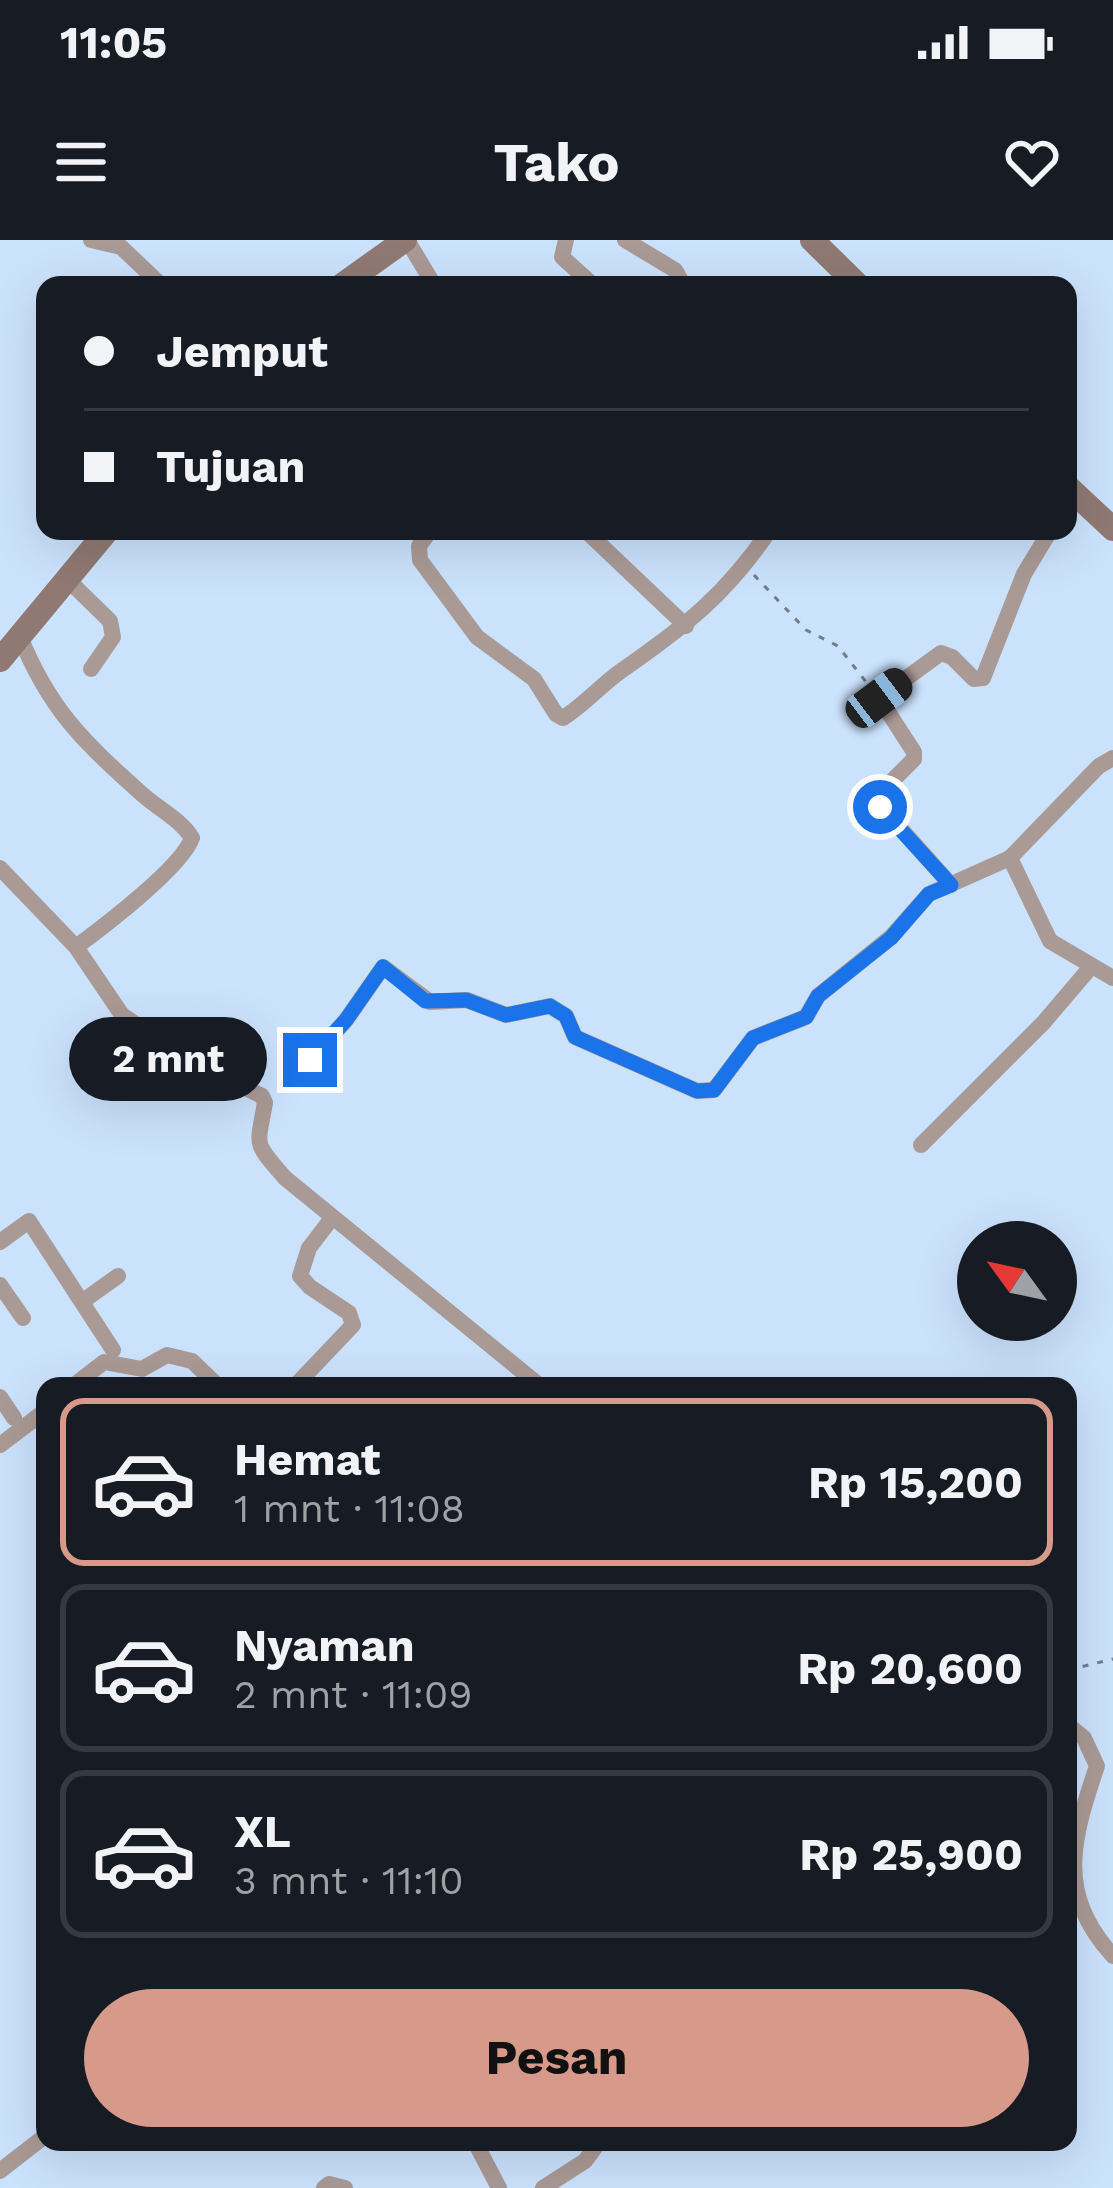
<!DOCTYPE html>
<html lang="id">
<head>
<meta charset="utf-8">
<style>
	:root { --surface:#171b24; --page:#242831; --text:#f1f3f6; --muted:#9ea1a6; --line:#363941; --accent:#d79a8a }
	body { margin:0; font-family:"Work Sans",sans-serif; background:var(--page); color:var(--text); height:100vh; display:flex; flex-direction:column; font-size:45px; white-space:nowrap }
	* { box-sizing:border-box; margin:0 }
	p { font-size:39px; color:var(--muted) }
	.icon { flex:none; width:66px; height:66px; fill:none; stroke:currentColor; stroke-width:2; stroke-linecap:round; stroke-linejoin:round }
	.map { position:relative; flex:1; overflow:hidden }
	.panel { position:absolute; left:36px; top:1137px; width:1041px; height:774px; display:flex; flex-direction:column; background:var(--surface); border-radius:24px; box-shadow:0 12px 48px #0002 }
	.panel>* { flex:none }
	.banner { position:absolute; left:36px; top:36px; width:1041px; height:264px; border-radius:24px; box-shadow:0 12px 48px #0002; display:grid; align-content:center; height:264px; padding:0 48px; background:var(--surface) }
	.needle { width:78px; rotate:303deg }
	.buttons { position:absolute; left:957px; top:981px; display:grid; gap:24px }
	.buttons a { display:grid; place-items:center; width:120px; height:120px; border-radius:50%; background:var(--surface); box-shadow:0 12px 48px #0002; font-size:60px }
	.end { position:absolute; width:54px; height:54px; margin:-27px; border:15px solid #1a73e8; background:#fff; box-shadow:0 0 0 6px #fff }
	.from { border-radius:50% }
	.bubble { position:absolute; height:84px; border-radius:42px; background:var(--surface); box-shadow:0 12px 48px #0002; font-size:39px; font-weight:700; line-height:84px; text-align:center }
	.car { position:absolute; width:36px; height:72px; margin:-36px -18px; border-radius:15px; box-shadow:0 0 9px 3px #0007; background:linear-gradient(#222 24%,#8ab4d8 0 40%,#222 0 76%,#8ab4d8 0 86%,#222 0) }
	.banner b { display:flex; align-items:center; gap:42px; height:114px; font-size:45px }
	.banner b+b { border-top:3px solid var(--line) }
	.banner i { width:30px; height:30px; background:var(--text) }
	ul { padding:21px 0 0; list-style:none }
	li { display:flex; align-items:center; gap:36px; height:168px; margin:0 24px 18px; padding:0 24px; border:6px solid var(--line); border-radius:24px }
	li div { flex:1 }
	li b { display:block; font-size:45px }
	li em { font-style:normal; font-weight:700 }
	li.current { border-color:var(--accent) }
	li>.icon { width:108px; height:108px; stroke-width:1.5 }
	.cta { display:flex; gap:24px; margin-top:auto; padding:24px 48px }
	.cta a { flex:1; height:138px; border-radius:72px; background:var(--accent); color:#111; font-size:48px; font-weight:700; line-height:138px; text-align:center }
	.status { display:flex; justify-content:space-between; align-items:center; height:84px; padding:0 60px; background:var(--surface); direction:ltr }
	.status svg { height:33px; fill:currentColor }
	header { display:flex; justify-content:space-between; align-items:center; height:156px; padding:0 48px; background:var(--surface); font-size:54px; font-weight:700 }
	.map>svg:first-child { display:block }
</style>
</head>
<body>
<div class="status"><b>11:05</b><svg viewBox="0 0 49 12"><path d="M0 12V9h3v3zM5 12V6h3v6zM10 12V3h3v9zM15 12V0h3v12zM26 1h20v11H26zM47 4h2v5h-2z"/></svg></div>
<header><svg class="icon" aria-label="menu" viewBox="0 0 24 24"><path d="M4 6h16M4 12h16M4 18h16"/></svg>Tako<svg class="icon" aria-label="heart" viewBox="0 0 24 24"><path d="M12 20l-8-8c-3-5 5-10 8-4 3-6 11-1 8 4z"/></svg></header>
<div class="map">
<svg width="1113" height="1948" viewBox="0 0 1113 1948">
	<rect width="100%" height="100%" fill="#cbe2fd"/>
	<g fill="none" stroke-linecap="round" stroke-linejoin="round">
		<g stroke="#6f7e90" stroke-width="3" stroke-dasharray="6 9" stroke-linecap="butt">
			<polyline points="754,335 806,390 838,406 870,447"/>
			<polyline points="1068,1430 1113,1419"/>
		</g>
		<g stroke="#aa9a96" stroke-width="16">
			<polyline points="91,0 121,7 161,45"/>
			<polyline points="407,0 434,45"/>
			<polyline points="566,0 562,17 593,45"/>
			<polyline points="625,0 675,30 683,44"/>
			<path d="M430,291l-11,15 1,14 57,77 57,42 22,35 7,4c21,-13 38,-33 58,-47 63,-44 104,-75 148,-140"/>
			<polyline points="586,291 686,386"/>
			<polyline points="68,340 110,381 113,397 91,429"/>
			<path d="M19,394c30,76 65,108 124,161 16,14 38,25 49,43 -10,29 -89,89 -116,109"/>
			<polyline points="1010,618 1050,701 1113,738"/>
			<path d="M0,628l76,79 46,68 67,45 73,36 3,7c-8,45 -12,38 20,75l255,208"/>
			<polyline points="951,645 877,562 882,551 914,519 914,512 879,458 941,413 952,417 974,439 983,438 1024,334 1050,291"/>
			<polyline points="310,820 346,780 383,727 430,762 467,760 506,775 550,766 566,776 575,797 697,851 714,850 753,798 806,777 818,756 891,697 929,654 1010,618 1099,526 1113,518"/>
			<polyline points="921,905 1044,782 1090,728"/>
			<polyline points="0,1002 29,981 113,1110"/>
			<polyline points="0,1045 23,1078"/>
			<polyline points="83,1061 118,1036"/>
			<polyline points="73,1146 104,1122 142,1129 167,1115 192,1121 218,1146"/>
			<polyline points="295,1146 353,1085 349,1073 310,1047 300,1036 309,1008 332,978"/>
			<polyline points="0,1157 14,1178"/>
			<polyline points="0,1205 45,1171"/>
			<path d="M1068,1485l16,13 13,28c-25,74 -41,127 16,190"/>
			<polyline points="475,1902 499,1948"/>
			<polyline points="0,1931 45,1896"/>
			<polyline points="324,1948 329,1944 345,1948"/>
			<polyline points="543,1948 585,1921 599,1902"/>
		</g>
		<g stroke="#907973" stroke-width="24">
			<polyline points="812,0 858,45"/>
			<polyline points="342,45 405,0"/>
			<polyline points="1068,247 1113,289"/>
			<polyline points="0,420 107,291"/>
		</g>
	</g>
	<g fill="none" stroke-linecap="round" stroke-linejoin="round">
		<polyline stroke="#1a73e8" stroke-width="15" points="310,820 346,780 383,727 425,761 466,760 506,775 550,766 566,776 575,797 697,851 714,850 753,798 806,777 818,756 891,698 929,654 951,645 880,567"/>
	</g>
</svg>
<div class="buttons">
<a><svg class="needle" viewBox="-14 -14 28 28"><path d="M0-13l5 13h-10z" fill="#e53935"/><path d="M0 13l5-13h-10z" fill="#9ea1a6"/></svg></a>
</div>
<i class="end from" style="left:880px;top:567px"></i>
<i class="end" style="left:310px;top:820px"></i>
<div class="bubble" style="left:69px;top:777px;width:198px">2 mnt</div>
<i class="car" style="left:879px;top:458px;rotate:53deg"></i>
<div class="banner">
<b><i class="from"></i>Jemput</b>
<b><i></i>Tujuan</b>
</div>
<section class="panel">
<ul>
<li class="current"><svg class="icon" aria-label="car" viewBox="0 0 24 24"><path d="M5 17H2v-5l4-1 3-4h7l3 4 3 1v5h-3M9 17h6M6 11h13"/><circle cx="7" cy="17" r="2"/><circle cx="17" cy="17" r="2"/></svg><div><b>Hemat</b><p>1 mnt · 11:08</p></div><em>Rp 15,200</em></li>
<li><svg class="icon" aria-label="car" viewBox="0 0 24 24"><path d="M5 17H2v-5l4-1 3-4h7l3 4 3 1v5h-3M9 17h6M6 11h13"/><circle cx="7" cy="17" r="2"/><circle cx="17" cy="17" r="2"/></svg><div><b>Nyaman</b><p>2 mnt · 11:09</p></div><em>Rp 20,600</em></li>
<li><svg class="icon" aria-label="car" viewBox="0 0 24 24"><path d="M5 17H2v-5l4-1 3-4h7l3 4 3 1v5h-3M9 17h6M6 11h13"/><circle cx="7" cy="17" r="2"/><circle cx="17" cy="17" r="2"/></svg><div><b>XL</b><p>3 mnt · 11:10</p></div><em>Rp 25,900</em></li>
</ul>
<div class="cta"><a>Pesan</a></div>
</section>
</div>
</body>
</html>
